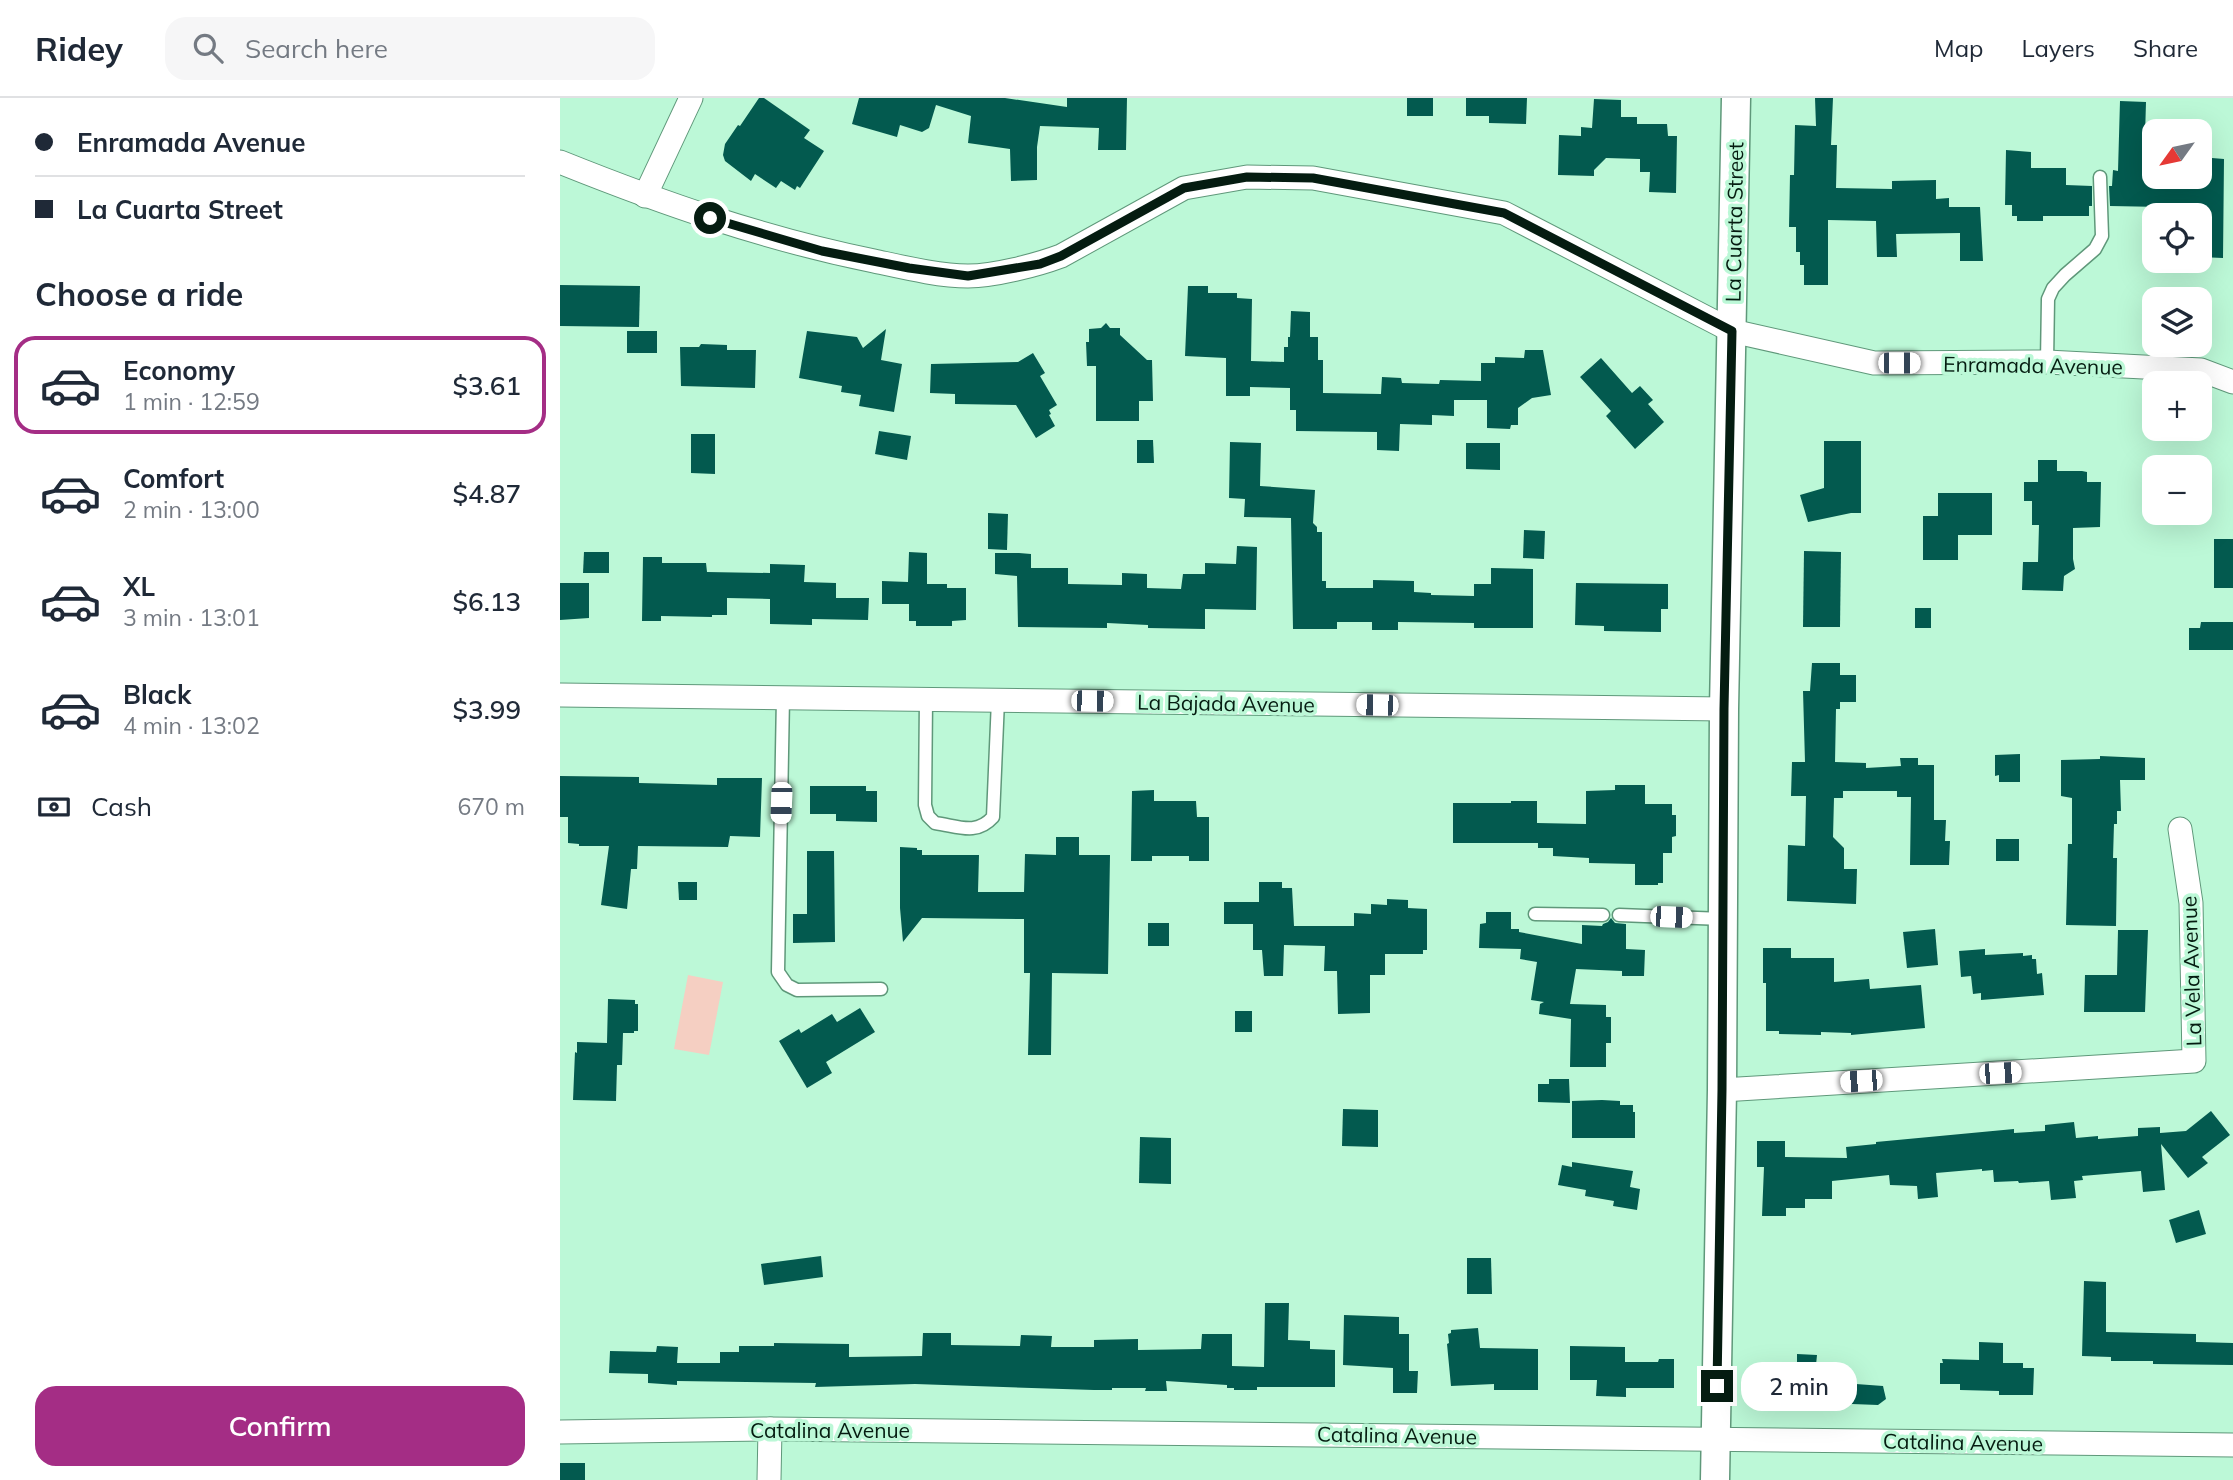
<!DOCTYPE html>
<html lang="en">
<head>
<meta charset="utf-8">
<style>
	:root { --surface:#fff; --page:#f6f6f7; --text:#1f2937; --muted:#747a83; --line:#e0e1e3; --accent:#a42d85 }
	body { margin:0; font-family:Mulish,sans-serif; background:var(--page); color:var(--text); height:100vh; display:flex; flex-direction:column; font-size:26px; white-space:nowrap }
	* { box-sizing:border-box; margin:0 }
	p { font-size:23px; color:var(--muted) }
	.icon { flex:none; width:38px; height:38px; fill:none; stroke:currentColor; stroke-width:2; stroke-linecap:round; stroke-linejoin:round }
	.map { position:relative; flex:1; overflow:hidden }
	.sheet { display:flex; flex-direction:column; background:var(--surface); width:560px }
	.sheet>* { flex:none }
	.top-card { display:grid; align-content:center; height:154px; padding:0 35px; background:var(--surface) }
	.needle { width:46px; rotate:237deg }
	.fabs { position:absolute; left:1582px; top:21px; display:grid; gap:14px }
	.fabs a { display:grid; place-items:center; width:70px; height:70px; border-radius:14px; background:var(--surface); box-shadow:0 7px 28px #0002; font-size:35px }
	.end { position:absolute; width:32px; height:32px; margin:-16px; border:9px solid #051c11; background:#fff; box-shadow:0 0 0 4px #fff }
	.from { border-radius:50% }
	.bubble { position:absolute; height:49px; border-radius:21px; background:var(--surface); box-shadow:0 7px 28px #0002; font-size:23px; font-weight:600; line-height:49px; text-align:center }
	.car { position:absolute; width:21px; height:42px; margin:-21px -10px; border-radius:9px; box-shadow:0 0 5px 2px #0007; background:linear-gradient(#fff 24%,#345 0 40%,#fff 0 76%,#345 0 86%,#fff 0) }
	.top-card b { display:flex; align-items:center; gap:24px; height:66px; font-size:26px }
	.top-card b+b { border-top:2px solid var(--line) }
	.top-card i { width:18px; height:18px; background:var(--text) }
	ul { padding:0; list-style:none }
	li { display:flex; align-items:center; gap:21px; height:98px; margin:0 14px 10px; padding:0 21px; border:4px solid transparent; border-radius:21px }
	li div { flex:1 }
	li b { display:block; font-size:26px }
	li em { font-style:normal; font-weight:600 }
	li.selected { border-color:var(--accent) }
	li>.icon { width:63px; height:63px; stroke-width:1.5 }
	h2 { padding:0 35px; font-size:32px; line-height:84px }
	.pay { display:flex; align-items:center; gap:18px; height:77px; padding:0 35px; font-size:26px }
	.pay p { margin-inline-start:auto }
	.button { display:flex; gap:14px; margin-top:auto; padding:14px 35px }
	.button a { flex:1; height:80px; border-radius:21px; background:var(--accent); color:#fff; font-size:28px; font-weight:600; line-height:80px; text-align:center }
	header { display:flex; align-items:center; gap:42px; box-sizing:border-box; height:98px; padding:0 35px; background:var(--surface); border-bottom:2px solid var(--line) }
	header strong { font-size:33px }
	nav { display:flex; gap:38px; margin-inline-start:auto; font-size:24px }
	.search { width:490px; height:63px; background:var(--page); display:flex; align-items:center; gap:18px; box-sizing:border-box; padding:0 24px; border-radius:21px; color:var(--muted); font-size:26px }
	main { display:flex; flex:1; min-height:0 }
	.map>svg:first-child { display:block }
</style>
</head>
<body>
<header>
<strong>Ridey</strong>
<div class="search"><svg class="icon" aria-label="search" viewBox="0 0 24 24"><circle cx="10" cy="10" r="6"/><path d="M15 15l6 6"/></svg>Search here</div>
<nav><a>Map</a><a>Layers</a><a>Share</a></nav>
</header>
<main>
<section class="sheet">
<div class="top-card">
<b><i class="from"></i>Enramada Avenue</b>
<b><i></i>La Cuarta Street</b>
</div>
<h2>Choose a ride</h2>
<ul>
<li class="selected"><svg class="icon" aria-label="car" viewBox="0 0 24 24"><path d="M5 17H2v-5l4-1 3-4h7l3 4 3 1v5h-3M9 17h6M6 11h13"/><circle cx="7" cy="17" r="2"/><circle cx="17" cy="17" r="2"/></svg><div><b>Economy</b><p>1 min · 12:59</p></div><em>$3.61</em></li>
<li><svg class="icon" aria-label="car" viewBox="0 0 24 24"><path d="M5 17H2v-5l4-1 3-4h7l3 4 3 1v5h-3M9 17h6M6 11h13"/><circle cx="7" cy="17" r="2"/><circle cx="17" cy="17" r="2"/></svg><div><b>Comfort</b><p>2 min · 13:00</p></div><em>$4.87</em></li>
<li><svg class="icon" aria-label="car" viewBox="0 0 24 24"><path d="M5 17H2v-5l4-1 3-4h7l3 4 3 1v5h-3M9 17h6M6 11h13"/><circle cx="7" cy="17" r="2"/><circle cx="17" cy="17" r="2"/></svg><div><b>XL</b><p>3 min · 13:01</p></div><em>$6.13</em></li>
<li><svg class="icon" aria-label="car" viewBox="0 0 24 24"><path d="M5 17H2v-5l4-1 3-4h7l3 4 3 1v5h-3M9 17h6M6 11h13"/><circle cx="7" cy="17" r="2"/><circle cx="17" cy="17" r="2"/></svg><div><b>Black</b><p>4 min · 13:02</p></div><em>$3.99</em></li>
</ul>
<div class="pay"><svg class="icon" aria-label="cash" viewBox="0 0 24 24"><path d="M3 7h18v10H3z"/><circle cx="12" cy="12" r="2"/></svg>Cash<p>670 m</p></div>
<div class="button"><a>Confirm</a></div>
</section>
<div class="map">
<svg width="1673" height="1382" viewBox="0 0 1673 1382">
	<rect width="100%" height="100%" fill="#bcf8d7"/>
	<polygon fill="#f5cfc2" points="128,877 163,884 149,957 114,951"/>
	<g fill="#035a4f">
		<polygon points="199,0 204,0 250,32 244,40 264,53 240,90 237,88 235,92 221,83 216,90 195,76 191,83 165,63 163,57 165,46 178,27 180,28"/>
		<polygon points="299,0 445,0 507,9 507,0 567,0 566,52 538,52 539,30 480,28 477,49 477,82 451,83 450,51 408,45 411,18 376,7 369,30 362,34 340,27 337,39 292,26"/>
		<rect x="847" y="0" width="26" height="18"/>
		<polygon points="906,0 967,0 966,26 929,25 929,18 906,18"/>
		<polygon points="1255,0 1273,0 1271,47 1277,47 1276,90 1332,91 1332,83 1376,82 1376,101 1389,100 1389,109 1420,109 1423,163 1400,163 1400,135 1336,136 1337,159 1317,159 1316,123 1268,122 1268,187 1244,187 1244,167 1240,167 1240,154 1236,154 1236,129 1229,129 1230,77 1234,77 1235,27 1256,28"/>
		<polygon points="1034,1 1061,2 1061,19 1077,19 1077,26 1107,26 1108,38 1117,38 1116,95 1089,94 1090,74 1080,74 1080,61 1046,60 1034,72 1034,78 998,77 999,37 1021,38 1021,29 1032,30"/>
		<polygon points="1560,3 1586,4 1584,72 1594,72 1594,79 1640,79 1640,59 1664,61 1663,160 1640,159 1640,117 1595,117 1603,109 1550,108 1549,88 1552,88 1553,72 1558,73"/>
		<polygon points="1446,52 1471,54 1471,70 1506,70 1506,87 1532,88 1532,108 1529,108 1529,118 1483,118 1483,123 1457,123 1457,118 1452,118 1452,107 1445,107"/>
		<polygon points="0,187 80,188 79,229 0,228"/>
		<polygon points="628,188 648,188 648,195 677,195 677,200 692,201 691,263 724,264 724,249 728,249 728,239 730,239 731,213 750,214 750,239 758,239 758,262 763,262 763,295 821,296 822,279 841,280 842,285 879,286 880,282 921,283 921,265 935,265 935,259 964,260 965,252 983,252 991,297 972,300 958,310 958,327 951,327 950,331 927,330 927,302 894,302 894,318 872,317 872,327 840,326 839,353 817,352 817,334 736,333 736,312 730,312 730,290 690,289 690,298 666,298 666,260 625,258"/>
		<polygon points="546,225 550,230 560,230 560,237 587,262 592,262 593,303 579,303 579,323 536,323 536,268 527,268 526,244 529,244 529,231 541,230"/>
		<polygon points="326,231 321,262 342,266 334,314 299,308 301,297 281,294 282,288 239,280 247,233 297,239 303,250"/>
		<rect x="67" y="233" width="30" height="22"/>
		<polygon points="141,246 167,247 167,252 196,252 195,290 121,288 120,249 139,249"/>
		<polygon points="473,255 485,275 480,278 497,307 489,312 491,316 489,317 495,328 476,340 456,307 395,306 395,296 370,295 371,266 458,264"/>
		<polygon points="1041,260 1072,295 1080,288 1093,302 1088,306 1104,324 1075,351 1046,318 1051,313 1020,279"/>
		<polygon points="319,333 351,338 347,362 315,356"/>
		<polygon points="131,336 155,336 155,376 131,375"/>
		<polygon points="577,342 593,342 594,365 577,365"/>
		<polygon points="1264,343 1301,343 1301,415 1291,415 1248,424 1240,397 1264,390"/>
		<polygon points="670,344 701,345 700,388 755,392 753,425 757,429 757,434 762,434 762,483 766,483 766,490 813,490 813,482 854,483 854,494 871,495 871,497 914,498 914,486 931,486 931,470 973,471 973,530 914,530 914,525 838,524 838,532 812,532 812,524 777,524 777,531 733,531 731,420 684,419 685,401 669,400"/>
		<polygon points="906,345 940,345 940,372 906,371"/>
		<polygon points="1478,362 1497,362 1497,373 1522,373 1527,374 1527,384 1541,384 1540,429 1513,430 1513,461 1515,471 1504,478 1503,493 1462,492 1463,464 1478,464 1479,427 1472,427 1472,403 1464,403 1464,384 1478,384"/>
		<polygon points="1378,395 1432,395 1432,437 1398,437 1398,462 1363,462 1363,418 1378,418"/>
		<polygon points="428,415 448,416 447,452 428,451"/>
		<polygon points="964,432 985,433 984,461 963,460"/>
		<rect x="1654" y="441" width="19" height="49"/>
		<polygon points="677,448 697,449 696,512 645,511 645,531 588,530 588,527 547,525 547,530 458,529 457,478 435,476 435,455 459,455 471,456 471,470 508,470 508,486 562,487 562,475 587,476 587,490 621,491 623,476 645,476 645,465 676,466"/>
		<polygon points="1244,453 1281,454 1280,529 1243,529"/>
		<polygon points="24,454 49,454 49,475 23,475"/>
		<polygon points="349,454 367,455 367,486 387,486 387,490 406,490 406,522 392,523 392,528 356,528 356,523 349,523 349,506 322,506 322,483 348,484"/>
		<polygon points="83,459 102,459 102,465 146,465 147,474 210,475 210,466 245,467 244,484 276,485 276,500 309,500 308,522 252,521 252,527 210,526 210,501 167,500 167,517 152,517 152,519 101,518 101,523 82,523"/>
		<polygon points="0,485 29,485 29,520 0,522"/>
		<polygon points="1016,485 1108,486 1108,511 1101,511 1101,534 1044,533 1044,528 1015,527"/>
		<rect x="1355" y="510" width="16" height="20"/>
		<polygon points="1641,524 1673,524 1673,552 1629,552 1629,530 1640,530"/>
		<polygon points="1252,565 1280,565 1280,577 1296,577 1296,604 1280,604 1280,611 1276,611 1275,664 1306,665 1306,670 1341,668 1340,660 1358,660 1358,667 1374,667 1374,722 1386,722 1385,743 1390,743 1389,767 1350,767 1351,699 1337,699 1337,693 1283,693 1283,700 1274,700 1273,739 1284,750 1284,771 1297,771 1296,806 1227,803 1228,747 1245,748 1246,698 1231,698 1232,664 1245,664 1243,593 1250,593"/>
		<polygon points="1460,656 1460,684 1439,684 1439,677 1435,678 1435,657"/>
		<polygon points="1540,658 1585,660 1585,682 1560,682 1561,713 1557,713 1557,726 1554,726 1553,760 1557,760 1556,828 1506,827 1508,746 1512,746 1512,700 1501,698 1501,662 1540,661"/>
		<polygon points="0,678 79,679 79,685 157,687 157,680 202,680 200,739 170,738 168,749 78,748 77,771 71,771 67,811 41,807 49,748 19,748 19,746 8,745 8,719 0,719"/>
		<polygon points="1055,687 1085,687 1085,706 1112,706 1112,717 1116,717 1116,738 1112,739 1112,755 1103,755 1103,785 1098,785 1098,787 1075,787 1075,766 1029,765 1029,760 993,758 993,750 978,750 978,745 893,745 893,705 951,705 951,703 977,703 977,725 1026,726 1026,693 1055,692"/>
		<polygon points="250,688 306,688 306,693 317,693 317,724 276,723 276,716 250,716"/>
		<polygon points="594,692 594,703 636,703 637,719 649,719 649,763 629,763 629,758 592,758 592,763 571,763 572,693"/>
		<polygon points="496,739 519,739 519,757 550,757 548,876 492,875 491,957 468,957 470,875 464,875 464,821 362,820 343,844 340,810 340,749 357,750 357,752 362,752 362,757 419,757 418,794 464,794 465,756 496,757"/>
		<rect x="1436" y="741" width="23" height="22"/>
		<polygon points="247,753 274,753 275,844 233,845 233,816 247,816"/>
		<polygon points="118,784 137,784 137,802 119,802"/>
		<polygon points="699,784 722,784 722,790 732,790 734,828 794,828 794,815 811,816 811,806 827,807 827,801 848,802 848,810 867,811 867,852 863,852 863,856 825,856 825,877 810,877 810,915 778,916 777,873 764,873 765,848 724,847 723,878 704,878 702,852 693,852 693,826 664,826 664,804 699,804"/>
		<polygon points="926,814 951,814 951,831 959,831 959,834 1022,846 1022,827 1042,828 1043,826 1048,824 1051,820 1055,825 1066,826 1066,851 1085,852 1084,878 1062,878 1062,873 1016,871 1010,906 1046,907 1046,919 1051,919 1051,945 1046,945 1046,969 1010,969 1011,921 979,916 980,906 984,904 971,902 977,864 960,861 961,851 919,850 920,826 926,825"/>
		<rect x="588" y="825" width="21" height="23"/>
		<polygon points="1375,831 1378,867 1347,870 1343,834"/>
		<polygon points="1558,832 1588,832 1585,914 1524,914 1525,877 1557,877"/>
		<polygon points="1203,850 1231,850 1231,860 1274,860 1274,884 1309,881 1310,891 1361,887 1365,930 1291,937 1291,935 1261,934 1261,937 1219,936 1219,933 1206,933 1206,885 1203,885"/>
		<polygon points="1425,851 1425,857 1463,855 1463,858 1472,857 1472,861 1476,861 1477,876 1482,875 1484,897 1421,902 1421,895 1413,896 1411,878 1401,879 1399,853"/>
		<polygon points="48,901 75,902 75,906 78,906 78,933 74,933 74,935 63,935 62,967 57,967 56,1003 13,1002 15,954 17,955 17,944 47,945"/>
		<polygon points="300,910 315,934 266,964 272,975 247,990 219,943 239,931 241,935 272,916 277,924"/>
		<rect x="675" y="913" width="17" height="21"/>
		<polygon points="989,981 1009,981 1010,1005 978,1004 978,986 989,986"/>
		<polygon points="1042,1002 1060,1003 1060,1007 1073,1007 1073,1014 1075,1014 1075,1040 1012,1040 1012,1003"/>
		<polygon points="783,1011 818,1012 818,1049 782,1048"/>
		<polygon points="1651,1013 1670,1037 1642,1059 1648,1065 1628,1080 1601,1046 1605,1092 1583,1094 1581,1073 1522,1078 1523,1082 1514,1083 1516,1100 1491,1102 1489,1083 1459,1085 1458,1083 1434,1084 1433,1072 1422,1073 1422,1071 1376,1075 1378,1099 1358,1101 1357,1088 1330,1087 1329,1077 1272,1083 1272,1101 1245,1101 1245,1110 1226,1110 1226,1118 1202,1118 1204,1069 1197,1069 1197,1043 1225,1043 1225,1059 1287,1060 1286,1049 1316,1046 1316,1044 1454,1031 1454,1035 1485,1033 1485,1027 1514,1024 1516,1040 1538,1038 1538,1041 1578,1038 1578,1030 1600,1029 1600,1035 1626,1033"/>
		<polygon points="580,1039 611,1040 611,1086 579,1085"/>
		<polygon points="1012,1064 1073,1073 1070,1089 1080,1091 1077,1112 1053,1108 1054,1103 1025,1098 1026,1092 998,1087 1002,1067 1012,1069"/>
		<polygon points="1639,1112 1646,1136 1616,1145 1609,1122"/>
		<polygon points="261,1158 263,1179 204,1187 201,1166"/>
		<polygon points="907,1160 931,1160 932,1196 907,1196"/>
		<polygon points="1524,1183 1546,1184 1546,1234 1636,1236 1636,1244 1673,1245 1673,1267 1593,1266 1593,1263 1551,1263 1551,1259 1522,1258"/>
		<polygon points="705,1205 729,1205 728,1242 750,1243 750,1251 775,1252 775,1289 697,1289 697,1292 674,1292 674,1290 667,1290 667,1287 606,1283 607,1293 585,1293 586,1290 552,1290 552,1292 534,1292 355,1286 255,1289 256,1285 117,1283 117,1287 88,1285 88,1276 49,1275 50,1253 96,1254 97,1248 118,1249 117,1265 160,1265 160,1254 179,1254 179,1248 214,1248 214,1245 289,1246 289,1259 362,1258 363,1235 391,1235 391,1247 460,1248 461,1237 492,1238 491,1249 534,1249 534,1242 578,1241 578,1252 641,1251 642,1236 672,1236 672,1268 704,1269"/>
		<polygon points="784,1217 839,1219 839,1236 849,1236 849,1273 858,1273 857,1295 833,1295 833,1270 783,1267"/>
		<polygon points="918,1230 920,1250 978,1251 978,1292 934,1292 934,1286 891,1288 887,1246 889,1245 888,1236 891,1235 891,1232"/>
		<polygon points="1419,1244 1443,1245 1443,1265 1463,1265 1463,1270 1474,1270 1473,1297 1439,1297 1439,1293 1400,1292 1400,1286 1380,1286 1380,1265 1383,1265 1382,1261 1419,1262"/>
		<polygon points="1010,1248 1065,1249 1065,1264 1098,1264 1099,1261 1114,1261 1114,1290 1066,1290 1066,1299 1036,1298 1037,1282 1010,1282"/>
		<polygon points="1237,1256 1257,1257 1255,1277 1261,1277 1259,1307 1242,1306 1243,1301 1235,1301 1235,1295 1213,1294 1214,1275 1224,1276 1225,1265 1237,1265"/>
		<polygon points="1296,1286 1323,1288 1326,1301 1318,1307 1292,1306 1284,1296"/>
		<rect x="0" y="1365" width="25" height="17"/>
	</g>
	<g fill="none" stroke-linecap="round" stroke-linejoin="round">
		<defs>
			<g id="service">
				<polyline points="1487,264 1488,201 1493,190 1505,177 1535,151 1542,138 1540,79"/>
				<polyline points="223,599 218,874 227,887 237,892 321,891"/>
				<path d="M366,601l-1,106 3,11 7,7c23,3 41,13 58,-6l5,-117"/>
				<polyline points="975,816 1043,817"/>
				<polyline points="1059,817 1163,821"/>
			</g>
			<g id="minor">
				<path d="M0,64c102,41 205,77 314,99 28,6 65,15 94,15 26,0 69,-11 93,-20l123,-68 63,-11 66,1 191,35 228,118 142,32 173,-1 154,8 32,12"/>
				<polyline points="85,98 131,0"/>
				<polyline points="0,597 1164,611"/>
				<polyline points="1162,992 1634,963 1631,805 1620,731"/>
				<polyline points="0,1334 210,1331 1673,1347"/>
				<polyline points="209,1382 210,1331"/>
			</g>
			<polyline id="tertiary" points="1155,1382 1162,992 1164,611 1176,0"/>
		</defs>
		<use href="#service" stroke="#5f987a" stroke-width="15"/>
		<use href="#minor" stroke="#5f987a" stroke-width="25"/>
		<use href="#tertiary" stroke="#5f987a" stroke-width="31"/>
		<use href="#service" stroke="#fff" stroke-width="12"/>
		<use href="#minor" stroke="#fff" stroke-width="23"/>
		<use href="#tertiary" stroke="#fff" stroke-width="28"/>
	</g>
	<g fill="none" stroke-linecap="round" stroke-linejoin="round">
		<polyline stroke="#051c11" stroke-width="9" points="150,120 262,153 349,170 408,178 480,166 501,158 624,90 687,79 753,80 944,115 1172,233 1164,611 1162,992 1157,1288"/>
	</g>
	<g text-anchor="middle" dominant-baseline="central" stroke-width="7" stroke-linejoin="round" paint-order="stroke">
		<g font-size="21" fill="#051c11" stroke="#bcf8d7">
			<text transform="translate(1174 124) rotate(-89)">La Cuarta Street</text>
			<text transform="translate(1473 267) rotate(1)">Enramada Avenue</text>
			<text transform="translate(666 605) rotate(1)">La Bajada Avenue</text>
			<text transform="translate(1631 873) rotate(-92)">La Vela Avenue</text>
			<text x="270" y="1332">Catalina Avenue</text>
			<text transform="translate(837 1337) rotate(1)">Catalina Avenue</text>
			<text transform="translate(1403 1344) rotate(1)">Catalina Avenue</text>
		</g>
	</g>
</svg>
<div class="fabs">
<a><svg class="needle" viewBox="-14 -14 28 28"><path d="M0-13l5 13h-10z" fill="#e53935"/><path d="M0 13l5-13h-10z" fill="#747a83"/></svg></a>
<a><svg class="icon" aria-label="locate" viewBox="0 0 24 24"><circle cx="12" cy="12" r="6"/><path d="M12 2v4M12 18v4M2 12h4M18 12h4"/></svg></a>
<a><svg class="icon" aria-label="layers" viewBox="0 0 24 24"><path d="M12 4l9 5-9 5-9-5zM3 14l9 5 9-5"/></svg></a>
<a>+</a>
<a>−</a>
</div>
<i class="end from" style="left:150px;top:120px"></i>
<i class="end" style="left:1157px;top:1288px"></i>
<div class="bubble" style="left:1181px;top:1264px;width:116px">2 min</div>
<i class="car" style="left:1339px;top:265px;rotate:90deg"></i>
<i class="car" style="left:532px;top:603px;rotate:91deg"></i>
<i class="car" style="left:817px;top:607px;rotate:271deg"></i>
<i class="car" style="left:221px;top:705px;rotate:182deg"></i>
<i class="car" style="left:1111px;top:819px;rotate:92deg"></i>
<i class="car" style="left:1440px;top:975px;rotate:87deg"></i>
<i class="car" style="left:1301px;top:983px;rotate:266deg"></i>
</div>
</main>
</body>
</html>
